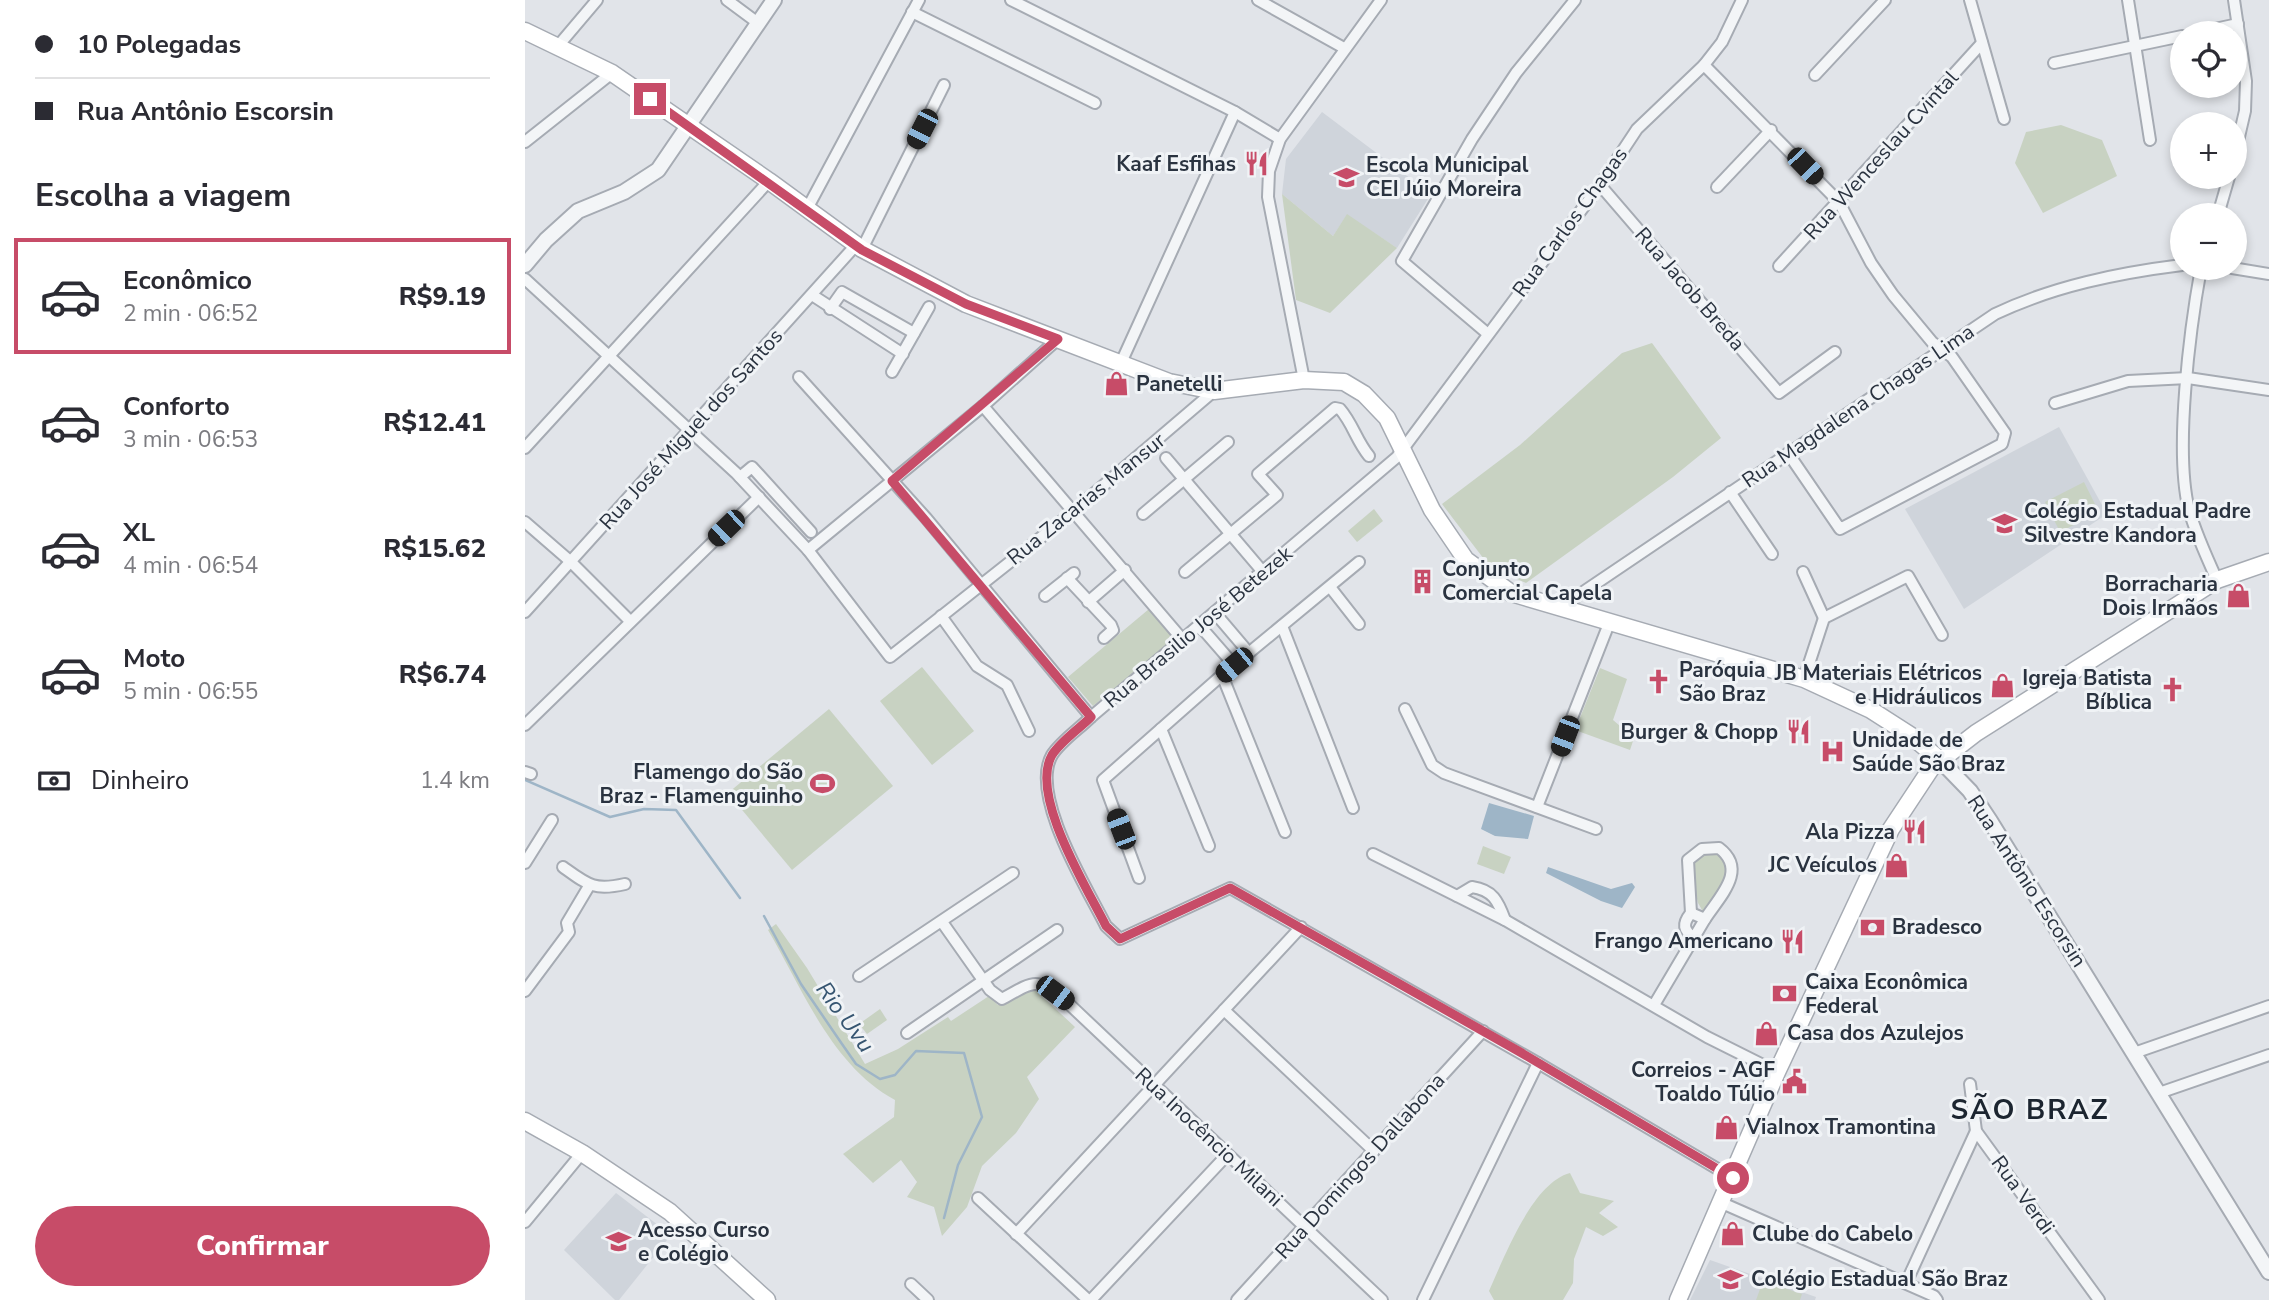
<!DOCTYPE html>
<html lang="pt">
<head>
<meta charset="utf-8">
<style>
	:root { --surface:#fff; --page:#f2f2f3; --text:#2b2b33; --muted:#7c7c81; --line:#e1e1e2; --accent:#c74c68 }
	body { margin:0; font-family:"Nunito Sans",sans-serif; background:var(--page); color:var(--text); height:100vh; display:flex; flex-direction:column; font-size:26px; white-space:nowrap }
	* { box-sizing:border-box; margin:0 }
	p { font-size:23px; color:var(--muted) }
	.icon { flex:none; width:38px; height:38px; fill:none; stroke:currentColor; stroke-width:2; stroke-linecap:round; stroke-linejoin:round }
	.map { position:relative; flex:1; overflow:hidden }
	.details { display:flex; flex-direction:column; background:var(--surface); width:525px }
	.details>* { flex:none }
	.hud { display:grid; align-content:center; height:154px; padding:0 35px; background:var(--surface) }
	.buttons { position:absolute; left:1645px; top:21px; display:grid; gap:14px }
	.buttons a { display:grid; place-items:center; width:77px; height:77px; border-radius:50%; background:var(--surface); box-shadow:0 4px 10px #0003; font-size:35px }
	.end { position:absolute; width:32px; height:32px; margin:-16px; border:9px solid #c74c68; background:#fff; box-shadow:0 0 0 4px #fff }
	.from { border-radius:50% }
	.car { position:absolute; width:21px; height:42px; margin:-21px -10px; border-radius:9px; box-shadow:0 0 5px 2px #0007; background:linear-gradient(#222 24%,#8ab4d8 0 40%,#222 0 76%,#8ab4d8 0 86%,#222 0) }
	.hud b { display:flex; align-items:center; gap:24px; height:66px; font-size:26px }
	.hud b+b { border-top:2px solid var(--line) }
	.hud i { width:18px; height:18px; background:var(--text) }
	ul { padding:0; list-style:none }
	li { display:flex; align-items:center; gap:21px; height:116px; margin:0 14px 10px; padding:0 21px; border:4px solid transparent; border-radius:0px }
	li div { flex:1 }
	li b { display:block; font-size:26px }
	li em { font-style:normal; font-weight:800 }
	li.active { border-color:var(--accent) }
	li>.icon { width:63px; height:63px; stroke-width:1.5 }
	h2 { padding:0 35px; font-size:32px; line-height:84px }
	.pay { display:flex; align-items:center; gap:18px; height:77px; padding:0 35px; font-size:26px }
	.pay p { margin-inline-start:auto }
	.cta { display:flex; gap:14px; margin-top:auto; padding:14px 35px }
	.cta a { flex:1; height:80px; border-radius:42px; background:var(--accent); color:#fff; font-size:28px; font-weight:800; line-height:80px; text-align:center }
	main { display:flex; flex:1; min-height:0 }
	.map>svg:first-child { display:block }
</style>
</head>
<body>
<main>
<section class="details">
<div class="hud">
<b><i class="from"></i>10 Polegadas</b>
<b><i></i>Rua Antônio Escorsin</b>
</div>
<h2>Escolha a viagem</h2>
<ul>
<li class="active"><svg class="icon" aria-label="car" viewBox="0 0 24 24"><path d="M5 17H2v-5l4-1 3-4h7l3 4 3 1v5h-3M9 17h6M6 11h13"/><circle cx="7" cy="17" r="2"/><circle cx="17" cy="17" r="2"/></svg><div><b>Econômico</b><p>2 min · 06:52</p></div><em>R$9.19</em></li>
<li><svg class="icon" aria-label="car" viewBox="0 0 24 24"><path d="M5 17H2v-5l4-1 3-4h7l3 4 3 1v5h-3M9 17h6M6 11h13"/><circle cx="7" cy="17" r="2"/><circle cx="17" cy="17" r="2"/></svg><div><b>Conforto</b><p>3 min · 06:53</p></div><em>R$12.41</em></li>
<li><svg class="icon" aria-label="car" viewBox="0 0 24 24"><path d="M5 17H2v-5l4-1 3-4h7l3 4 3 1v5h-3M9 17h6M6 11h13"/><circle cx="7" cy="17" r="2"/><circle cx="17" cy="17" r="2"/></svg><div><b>XL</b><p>4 min · 06:54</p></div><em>R$15.62</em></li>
<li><svg class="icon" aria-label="car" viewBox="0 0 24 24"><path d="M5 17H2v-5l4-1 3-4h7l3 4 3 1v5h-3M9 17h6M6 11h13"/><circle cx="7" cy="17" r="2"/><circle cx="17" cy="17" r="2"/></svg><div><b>Moto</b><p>5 min · 06:55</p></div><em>R$6.74</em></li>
</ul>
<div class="pay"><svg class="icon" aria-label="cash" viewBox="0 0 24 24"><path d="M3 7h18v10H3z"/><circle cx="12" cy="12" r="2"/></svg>Dinheiro<p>1.4 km</p></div>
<div class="cta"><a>Confirmar</a></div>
</section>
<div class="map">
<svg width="1744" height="1300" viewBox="0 0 1744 1300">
	<rect width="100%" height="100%" fill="#e1e4e9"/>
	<g fill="#cfd4db">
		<polygon points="797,112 906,194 872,248 822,215 808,236 757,194 761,159"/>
		<polygon points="1534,427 1582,514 1439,609 1380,509"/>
		<polygon points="91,1193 146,1235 94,1300 90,1300 39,1250"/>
		<polygon points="1185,1260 1291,1297 1290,1300 1165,1300"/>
	</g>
	<g fill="#c8d2c2">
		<polygon points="1536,125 1577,140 1592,176 1518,213 1490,163 1501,132"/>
		<polygon points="757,194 808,236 822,214 872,248 805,313 771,300"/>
		<polygon points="1127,343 1196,438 1148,477 1001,583 965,567 917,504 995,445 1097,353"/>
		<polygon points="1559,482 1574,512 1535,532 1520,502"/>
		<polygon points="849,509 858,521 832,542 823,531"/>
		<polygon points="624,609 649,639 568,706 543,677"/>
		<polygon points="397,667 449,731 407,765 355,701"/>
		<polygon points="1075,668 1102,679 1088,720 1109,738 1105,750 1050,730"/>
		<polygon points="304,709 368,786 267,870 203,793"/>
		<polygon points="958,846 986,857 979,874 952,864"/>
		<polygon points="1177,853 1198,856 1206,875 1180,915 1173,903 1164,866"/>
		<path d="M251,924l31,44 58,96 33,-15 50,-32 3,4 38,-25 9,9 32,-20 45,42 -48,50 12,22 -23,34 -34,33 -15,41 -25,29 -8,-29 -27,-10 10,-15 -16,-22 -28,23 -30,-29 51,-37 1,-17c-63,-34 -92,-110 -127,-170z"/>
		<polygon points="355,1009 362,1020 342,1034 334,1024"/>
		<path d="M1045,1173l10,20 34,8 -15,12 19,14 -15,9 -17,-9 -12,32 -1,24 -10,17h-69l-5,-9c15,-33 43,-108 81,-118z"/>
		<polygon points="1238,1281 1277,1294 1275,1300 1231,1300"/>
	</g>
	<g fill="#9eb5c7">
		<polygon points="964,803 1009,816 1003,839 970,836 956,829"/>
		<polygon points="1023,867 1086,889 1107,883 1110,887 1097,908 1076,901 1021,873"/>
	</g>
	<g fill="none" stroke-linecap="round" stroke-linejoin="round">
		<g stroke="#9eb5c7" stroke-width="2.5">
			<polyline points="0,780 85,817 119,809 151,810 215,898"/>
			<polyline points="239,916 276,984 317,1044 331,1064 355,1079 370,1075 391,1051 439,1053 457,1117 433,1165 419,1218"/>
		</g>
		<defs>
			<g id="minor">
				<polyline points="202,0 233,23"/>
				<polyline points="486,0 710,112 755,139"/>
				<polyline points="733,0 819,48"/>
				<polyline points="1445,0 1479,119"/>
				<polyline points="1603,0 1625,140"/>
				<polyline points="1709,0 1721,81 1720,111 1710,154"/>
				<polyline points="387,12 570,103"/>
				<polyline points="1671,33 1713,24"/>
				<polyline points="33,46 72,0"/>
				<polyline points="1529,63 1657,36"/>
				<polyline points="1179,65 1314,202 1346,263 1368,295 1407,342 1427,357 1480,433 1477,444 1315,529 1263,453"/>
				<polyline points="1290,75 1360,0"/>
				<polyline points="0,142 87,73"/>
				<polyline points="1075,185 1254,393 1310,352"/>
				<polyline points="1192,187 1246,130"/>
				<polyline points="282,209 394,0"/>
				<polyline points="1693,215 1704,177"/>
				<polyline points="337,249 419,85"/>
				<polyline points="1254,266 1457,43"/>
				<path d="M1676,268c-11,60 -27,183 -12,242 7,24 18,48 28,70"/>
				<polyline points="1707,268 1744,274"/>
				<polyline points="0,279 211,473 283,550 365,657 538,520 689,391"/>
				<polyline points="287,295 378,354"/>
				<polyline points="305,309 317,292 389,333"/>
				<polyline points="963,334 877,261 947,139 991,73 1050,0"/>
				<polyline points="595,365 710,112"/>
				<polyline points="367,372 404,307"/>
				<polyline points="274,377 401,518 566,717"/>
				<polyline points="779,380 743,197 744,171 755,139 856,0"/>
				<polyline points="1530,403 1603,381 1663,378 1744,390"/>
				<polyline points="458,406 657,639"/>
				<polyline points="0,448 244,181"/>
				<polyline points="641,458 738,572"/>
				<polyline points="215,477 227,467 286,532"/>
				<polyline points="1205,492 1247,554"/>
				<polyline points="618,514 703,442"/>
				<polyline points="0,522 45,561 105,621"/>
				<polyline points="283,550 458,406 533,339"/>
				<path d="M660,572l92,-77 -19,-21 77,-66 5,1c13,15 16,31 29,47"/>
				<polyline points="1278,572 1299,618"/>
				<polyline points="542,578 586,625 588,630 579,638"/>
				<polyline points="805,587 834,624"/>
				<polyline points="520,596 549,573"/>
				<polyline points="563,602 600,570"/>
				<path d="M1036,607l434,-293c59,-28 123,-41 187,-49"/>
				<polyline points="0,612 331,245"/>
				<polyline points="690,613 724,653"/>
				<polyline points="416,616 452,666 482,685 504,731"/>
				<polyline points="675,626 709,665"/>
				<polyline points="757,626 828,808"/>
				<polyline points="697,675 760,832"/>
				<polyline points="1279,679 1299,618 1383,576 1417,635"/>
				<polyline points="880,709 907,765 919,773 1071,829"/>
				<polyline points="0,725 234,497"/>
				<polyline points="636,729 684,846"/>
				<polyline points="0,772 6,774"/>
				<polyline points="1012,807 1085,621"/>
				<polyline points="848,854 980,920 1182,1037 1252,1072"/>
				<polyline points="0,863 27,820"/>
				<path d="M38,867c25,18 31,24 62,17"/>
				<polyline points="614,878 578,780 697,675 834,562"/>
				<path d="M932,896l15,-9c21,3 26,14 33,33"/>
				<path d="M1166,913l-3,-53 14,-11 17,-1c29,22 1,48 -14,71"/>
				<path d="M417,922l48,68 12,9c39,-22 33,-20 68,6l312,295"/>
				<polyline points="334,976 488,873"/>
				<polyline points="0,991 44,932 42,923 64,886"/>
				<path d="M1129,1005l51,-86 -14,-6c-9,11 -8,17 4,26"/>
				<polyline points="699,1010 849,1151"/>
				<polyline points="382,1033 532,930"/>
				<polyline points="1609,1053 1744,1006"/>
				<polyline points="1445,1084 1451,1131 1574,1300"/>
				<polyline points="1634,1093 1744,1055"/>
				<path d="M1208,1178l-195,-115 -308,-175 -110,51 -14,-13c-19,-38 -77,-131 -54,-171 9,-14 27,-26 39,-38l306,-260 203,-272 37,-56 67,-64 18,-23 20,-42"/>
				<polyline points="453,1198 563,1300"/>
				<polyline points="1197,1203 1409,1296 1412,1300"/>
				<polyline points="0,1222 57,1153"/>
				<polyline points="491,1234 776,927"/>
				<polyline points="1381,1283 1451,1131"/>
				<polyline points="386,1284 403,1300"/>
				<polyline points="566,1300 702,1155"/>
				<polyline points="712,1300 958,1031"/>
				<polyline points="898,1300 1013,1063"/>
			</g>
			<g id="tertiary">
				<polyline points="0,265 21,240 53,211 99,192 133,170 249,0"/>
				<polyline points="1414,759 1445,791 1465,821 1744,1272"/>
			</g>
			<g id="secondary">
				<polyline points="0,31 87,73 244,181 337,249 441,304 644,382 689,391 779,380 819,382 839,394 862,418 907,510 941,560 986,593 1279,679 1346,710 1385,735 1414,759"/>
				<polyline points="0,1121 57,1153 145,1212 242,1300"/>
				<polyline points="1153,1300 1252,1072 1366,829 1407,767 1451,733 1692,580 1744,562"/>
			</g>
		</defs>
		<use href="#minor" stroke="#a6abb3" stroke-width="14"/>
		<use href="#tertiary" stroke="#a6abb3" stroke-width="18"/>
		<use href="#secondary" stroke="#a6abb3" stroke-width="19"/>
		<use href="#minor" stroke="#f3f5f7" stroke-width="10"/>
		<use href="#tertiary" stroke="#f3f5f7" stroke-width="14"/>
		<use href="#secondary" stroke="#fff" stroke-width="16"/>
	</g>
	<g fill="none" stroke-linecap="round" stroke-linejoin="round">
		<path stroke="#c74c68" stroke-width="9" d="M125,99l212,151 104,54 92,35 -166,142 199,236c-12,12 -30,24 -39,38 -23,40 35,133 54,171l14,13 110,-51 290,164 213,126"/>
	</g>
	<defs>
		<symbol id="restaurant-bare" viewBox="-9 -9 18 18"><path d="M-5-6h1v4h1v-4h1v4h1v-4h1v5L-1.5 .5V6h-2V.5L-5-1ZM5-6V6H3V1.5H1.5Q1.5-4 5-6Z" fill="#c74c68" stroke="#f0f3f6" stroke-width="2.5" paint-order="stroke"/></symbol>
		<symbol id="school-bare" viewBox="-9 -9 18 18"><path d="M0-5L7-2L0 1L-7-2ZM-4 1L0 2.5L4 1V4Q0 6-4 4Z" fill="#c74c68" stroke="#f0f3f6" stroke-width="2.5" paint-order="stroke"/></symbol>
		<symbol id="shop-bare" viewBox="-9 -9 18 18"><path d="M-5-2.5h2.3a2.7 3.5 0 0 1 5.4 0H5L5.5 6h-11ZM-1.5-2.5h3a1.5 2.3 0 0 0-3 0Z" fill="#c74c68" stroke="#f0f3f6" stroke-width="2.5" paint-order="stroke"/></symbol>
		<symbol id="building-bare" viewBox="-9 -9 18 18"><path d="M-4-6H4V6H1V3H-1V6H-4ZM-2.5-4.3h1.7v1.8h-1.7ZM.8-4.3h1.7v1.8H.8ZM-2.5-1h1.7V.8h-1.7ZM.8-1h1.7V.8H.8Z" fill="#c74c68" stroke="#f0f3f6" stroke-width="2.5" paint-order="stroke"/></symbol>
		<symbol id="church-bare" viewBox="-9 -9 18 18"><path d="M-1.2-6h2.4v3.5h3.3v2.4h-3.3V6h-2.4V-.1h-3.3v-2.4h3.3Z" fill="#c74c68" stroke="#f0f3f6" stroke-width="2.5" paint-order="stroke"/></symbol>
		<symbol id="hospital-bare" viewBox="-9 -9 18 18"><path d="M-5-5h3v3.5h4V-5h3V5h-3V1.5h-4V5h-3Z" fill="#c74c68" stroke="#f0f3f6" stroke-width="2.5" paint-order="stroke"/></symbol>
		<symbol id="stadium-bare" viewBox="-9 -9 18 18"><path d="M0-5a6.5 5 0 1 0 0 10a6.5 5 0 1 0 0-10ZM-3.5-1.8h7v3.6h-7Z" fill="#c74c68" stroke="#f0f3f6" stroke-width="2.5" paint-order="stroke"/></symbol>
		<symbol id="bank-bare" viewBox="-9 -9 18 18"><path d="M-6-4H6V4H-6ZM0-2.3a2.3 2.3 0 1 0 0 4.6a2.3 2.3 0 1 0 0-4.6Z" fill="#c74c68" stroke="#f0f3f6" stroke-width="2.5" paint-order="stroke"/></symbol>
		<symbol id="civic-bare" viewBox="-9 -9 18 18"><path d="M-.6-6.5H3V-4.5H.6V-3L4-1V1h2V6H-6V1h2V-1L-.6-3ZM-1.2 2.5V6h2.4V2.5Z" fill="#c74c68" stroke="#f0f3f6" stroke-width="2.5" paint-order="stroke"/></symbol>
	</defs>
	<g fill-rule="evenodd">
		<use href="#restaurant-bare" x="714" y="146" width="35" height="35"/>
		<use href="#school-bare" x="804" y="160" width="35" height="35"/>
		<use href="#shop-bare" x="574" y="366" width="35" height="35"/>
		<use href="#school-bare" x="1462" y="506" width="35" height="35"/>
		<use href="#building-bare" x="880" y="564" width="35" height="35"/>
		<use href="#shop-bare" x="1696" y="578" width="35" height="35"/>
		<use href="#church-bare" x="1116" y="664" width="35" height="35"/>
		<use href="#shop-bare" x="1460" y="668" width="35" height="35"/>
		<use href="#church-bare" x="1630" y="672" width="35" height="35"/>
		<use href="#restaurant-bare" x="1256" y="714" width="35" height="35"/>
		<use href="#hospital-bare" x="1290" y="734" width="35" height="35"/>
		<use href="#stadium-bare" x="280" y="766" width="35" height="35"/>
		<use href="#restaurant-bare" x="1372" y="814" width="35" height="35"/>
		<use href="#shop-bare" x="1354" y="848" width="35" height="35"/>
		<use href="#bank-bare" x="1330" y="910" width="35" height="35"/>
		<use href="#restaurant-bare" x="1250" y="924" width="35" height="35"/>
		<use href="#bank-bare" x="1242" y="976" width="35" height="35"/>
		<use href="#shop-bare" x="1224" y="1016" width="35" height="35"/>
		<use href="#civic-bare" x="1252" y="1064" width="35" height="35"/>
		<use href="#shop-bare" x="1184" y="1110" width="35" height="35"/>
		<use href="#shop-bare" x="1190" y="1216" width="35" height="35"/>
		<use href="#school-bare" x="76" y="1224" width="35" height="35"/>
		<use href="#school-bare" x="1188" y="1262" width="35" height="35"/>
	</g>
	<g text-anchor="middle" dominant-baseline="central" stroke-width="6" stroke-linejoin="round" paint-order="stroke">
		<g font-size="21" fill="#2a3340" stroke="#f0f3f6">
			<text transform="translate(1356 155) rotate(-48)">Rua Wenceslau Cvintal</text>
			<text transform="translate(1045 222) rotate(-54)">Rua Carlos Chagas</text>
			<text transform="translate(1165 289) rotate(49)">Rua Jacob Breda</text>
			<text transform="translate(1333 406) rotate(-34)">Rua Magdalena Chagas Lima</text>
			<text transform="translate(166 429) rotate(-48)">Rua José Miguel dos Santos</text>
			<text transform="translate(561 499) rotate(-39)">Rua Zacarias Mansur</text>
			<text transform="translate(673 627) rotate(-40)">Rua Brasilio José Betezek</text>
			<text transform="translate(1502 881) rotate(57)">Rua Antônio Escorsin</text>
			<text transform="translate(684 1137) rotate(43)">Rua Inocêncio Milani</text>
			<text transform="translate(835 1166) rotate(-48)">Rua Domingos Dallabona</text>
			<text transform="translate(1498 1195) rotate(54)">Rua Verdi</text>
		</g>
		<g font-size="21" font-weight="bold" fill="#2a3340" stroke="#f0f3f6" text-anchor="start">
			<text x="711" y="164" text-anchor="end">Kaaf Esfihas</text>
			<text x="841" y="165">Escola Municipal<tspan x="841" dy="24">CEI Júio Moreira</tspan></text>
			<text x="611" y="384">Panetelli</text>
			<text x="1499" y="511">Colégio Estadual Padre<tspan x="1499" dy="24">Silvestre Kandora</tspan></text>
			<text x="917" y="569">Conjunto<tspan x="917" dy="24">Comercial Capela</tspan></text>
			<text x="1693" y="584" text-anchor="end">Borracharia<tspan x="1693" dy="24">Dois Irmãos</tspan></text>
			<text x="1154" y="670">Paróquia<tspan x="1154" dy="24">São Braz</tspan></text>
			<text x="1457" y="673" text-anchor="end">JB Materiais Elétricos<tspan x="1457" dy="24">e Hidráulicos</tspan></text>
			<text x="1627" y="678" text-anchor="end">Igreja Batista<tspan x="1627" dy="24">Bíblica</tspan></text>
			<text x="1253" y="732" text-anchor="end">Burger &amp; Chopp</text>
			<text x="1327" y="740">Unidade de<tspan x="1327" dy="24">Saúde São Braz</tspan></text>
			<text x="278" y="772" text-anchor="end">Flamengo do São<tspan x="278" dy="24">Braz - Flamenguinho</tspan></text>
			<text x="1370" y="832" text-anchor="end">Ala Pizza</text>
			<text x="1352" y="865" text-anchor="end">JC Veículos</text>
			<text x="1367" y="927">Bradesco</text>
			<text x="1248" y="941" text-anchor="end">Frango Americano</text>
			<text x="1280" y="982">Caixa Econômica<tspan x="1280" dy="24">Federal</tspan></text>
			<text x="1262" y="1033">Casa dos Azulejos</text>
			<text x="1250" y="1070" text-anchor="end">Correios - AGF<tspan x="1250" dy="24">Toaldo Túlio</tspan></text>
			<text x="1221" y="1127">ViaInox Tramontina</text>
			<text x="113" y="1230">Acesso Curso<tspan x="113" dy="24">e Colégio</tspan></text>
			<text x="1227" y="1234">Clube do Cabelo</text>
			<text x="1226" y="1279">Colégio Estadual São Braz</text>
		</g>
		<g font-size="23" font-style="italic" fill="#365571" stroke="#f0f3f6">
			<text transform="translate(320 1017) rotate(54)">Rio Uvu</text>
		</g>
		<g font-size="28" font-weight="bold" letter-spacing="2" fill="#1c2530" stroke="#f0f3f6">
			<text x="1505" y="1110">SÃO BRAZ</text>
		</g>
	</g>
</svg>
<div class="buttons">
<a><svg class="icon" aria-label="locate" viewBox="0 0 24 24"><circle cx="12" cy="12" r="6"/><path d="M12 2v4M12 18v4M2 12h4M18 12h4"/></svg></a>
<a>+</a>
<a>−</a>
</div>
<i class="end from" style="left:1208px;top:1178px"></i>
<i class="end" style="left:125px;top:99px"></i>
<i class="car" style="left:397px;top:129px;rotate:207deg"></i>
<i class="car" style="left:1280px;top:166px;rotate:136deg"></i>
<i class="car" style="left:201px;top:528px;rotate:226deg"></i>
<i class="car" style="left:709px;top:665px;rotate:230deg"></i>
<i class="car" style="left:1040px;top:736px;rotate:201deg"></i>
<i class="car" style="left:596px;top:829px;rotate:339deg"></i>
<i class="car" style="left:530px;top:993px;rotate:127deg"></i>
</div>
</main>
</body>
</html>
